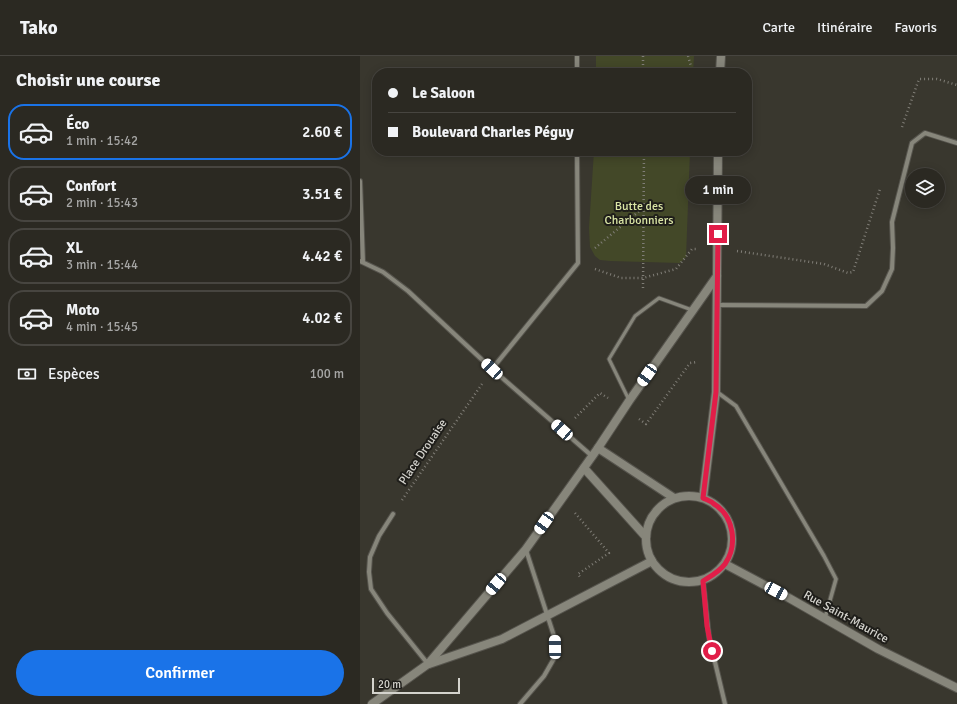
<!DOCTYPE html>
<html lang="fr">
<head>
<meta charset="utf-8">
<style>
	:root { --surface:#2b2922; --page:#37352f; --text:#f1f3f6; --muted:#a6a6a5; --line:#474540; --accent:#1a73e8 }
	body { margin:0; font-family:Signika,sans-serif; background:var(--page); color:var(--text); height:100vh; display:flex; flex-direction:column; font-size:15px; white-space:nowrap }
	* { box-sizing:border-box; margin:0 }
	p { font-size:13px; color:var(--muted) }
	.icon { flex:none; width:22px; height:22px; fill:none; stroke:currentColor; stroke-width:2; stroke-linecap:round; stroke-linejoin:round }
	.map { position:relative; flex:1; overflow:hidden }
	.sheet { display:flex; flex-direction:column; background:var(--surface); width:360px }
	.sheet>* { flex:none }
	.top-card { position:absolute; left:12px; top:12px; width:380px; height:88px; border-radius:16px; box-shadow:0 2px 10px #0003,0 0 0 1px var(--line); display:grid; align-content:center; height:88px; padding:0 16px; background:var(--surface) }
	.tools { position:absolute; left:545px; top:112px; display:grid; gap:8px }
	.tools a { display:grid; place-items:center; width:40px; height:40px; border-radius:50%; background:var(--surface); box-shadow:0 2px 10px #0003,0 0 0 1px var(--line); font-size:20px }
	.scale { position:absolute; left:12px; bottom:10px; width:88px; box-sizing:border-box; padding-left:4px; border:2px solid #d4d3cd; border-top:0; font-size:11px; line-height:14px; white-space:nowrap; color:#d4d3cd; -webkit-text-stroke:3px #1f1e1a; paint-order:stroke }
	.end { position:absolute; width:18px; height:18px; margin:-9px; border:5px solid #e11d48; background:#fff; box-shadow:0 0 0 2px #fff }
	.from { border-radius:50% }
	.bubble { position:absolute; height:28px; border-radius:14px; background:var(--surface); box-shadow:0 2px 10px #0003,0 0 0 1px var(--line); font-size:13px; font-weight:600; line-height:28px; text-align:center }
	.car { position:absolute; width:12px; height:24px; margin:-12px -6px; border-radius:5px; box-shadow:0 0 3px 1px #0007; background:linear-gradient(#fff 24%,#345 0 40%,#fff 0 76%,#345 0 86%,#fff 0) }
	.top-card b { display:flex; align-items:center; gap:14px; height:38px; font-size:15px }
	.top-card b+b { border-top:1px solid var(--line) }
	.top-card i { width:10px; height:10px; background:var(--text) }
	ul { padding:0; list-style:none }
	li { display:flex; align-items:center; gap:12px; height:56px; margin:0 8px 6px; padding:0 8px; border:2px solid var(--line); border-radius:16px }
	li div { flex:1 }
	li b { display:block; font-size:15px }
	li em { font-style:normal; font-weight:600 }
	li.selected { border-color:var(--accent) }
	li>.icon { width:36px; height:36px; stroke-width:1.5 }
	h2 { padding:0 16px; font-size:18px; line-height:48px }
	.pay { display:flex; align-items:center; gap:10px; height:44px; padding:0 16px; font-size:15px }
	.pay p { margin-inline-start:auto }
	.cta { display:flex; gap:8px; margin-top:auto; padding:8px 16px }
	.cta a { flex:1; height:46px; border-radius:24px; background:var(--accent); color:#fff; font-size:16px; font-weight:600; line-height:46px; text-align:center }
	header { display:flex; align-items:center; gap:24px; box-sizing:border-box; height:56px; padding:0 20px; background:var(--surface); border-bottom:1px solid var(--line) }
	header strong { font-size:19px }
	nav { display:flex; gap:22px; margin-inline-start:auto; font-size:14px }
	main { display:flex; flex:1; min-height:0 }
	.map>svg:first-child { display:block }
</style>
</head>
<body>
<header>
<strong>Tako</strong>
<nav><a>Carte</a><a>Itinéraire</a><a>Favoris</a></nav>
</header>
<main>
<section class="sheet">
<h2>Choisir une course</h2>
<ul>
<li class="selected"><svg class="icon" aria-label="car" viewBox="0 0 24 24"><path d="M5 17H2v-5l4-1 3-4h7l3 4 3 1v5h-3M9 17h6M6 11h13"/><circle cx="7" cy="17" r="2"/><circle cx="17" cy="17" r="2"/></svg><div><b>Éco</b><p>1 min · 15:42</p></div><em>2.60 €</em></li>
<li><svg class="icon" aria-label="car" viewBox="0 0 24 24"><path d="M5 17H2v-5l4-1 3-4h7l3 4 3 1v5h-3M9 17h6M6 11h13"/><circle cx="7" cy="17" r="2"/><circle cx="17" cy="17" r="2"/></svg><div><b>Confort</b><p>2 min · 15:43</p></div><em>3.51 €</em></li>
<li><svg class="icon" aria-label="car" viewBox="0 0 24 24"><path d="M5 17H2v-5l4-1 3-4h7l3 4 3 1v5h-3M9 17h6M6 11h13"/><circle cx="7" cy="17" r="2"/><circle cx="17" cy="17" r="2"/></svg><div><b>XL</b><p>3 min · 15:44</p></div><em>4.42 €</em></li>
<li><svg class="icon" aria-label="car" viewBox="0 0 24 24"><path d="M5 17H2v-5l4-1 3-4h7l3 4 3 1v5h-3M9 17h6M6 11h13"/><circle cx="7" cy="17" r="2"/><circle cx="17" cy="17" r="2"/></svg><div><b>Moto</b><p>4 min · 15:45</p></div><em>4.02 €</em></li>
</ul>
<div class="pay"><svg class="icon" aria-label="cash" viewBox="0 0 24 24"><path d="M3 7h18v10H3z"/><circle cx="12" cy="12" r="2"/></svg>Espèces<p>100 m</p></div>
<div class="cta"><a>Confirmer</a></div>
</section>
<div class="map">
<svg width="597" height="648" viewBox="0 0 597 648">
	<rect width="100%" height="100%" fill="#39372e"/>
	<g fill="#434828">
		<polygon points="236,0 334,0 333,17 236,17"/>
		<polygon points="234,95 330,95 326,201 320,207 250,205 240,204 235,200 230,191 229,172"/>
	</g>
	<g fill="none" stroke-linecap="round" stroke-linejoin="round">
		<defs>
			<polyline id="service" points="269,344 249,303 275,260 299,242 332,254"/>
			<polyline id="pedestrian" points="357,336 376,350 464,500 476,523 465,562"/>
			<g id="minor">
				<polyline points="217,0 217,17"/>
				<polyline points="0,125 3,206"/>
				<polyline points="0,205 23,216 48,235 132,313 232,400"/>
				<polyline points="357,249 506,250 522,235 532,213 533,192 532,166 552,87 565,77 597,87"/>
				<polyline points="132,313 218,207 217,95"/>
				<polyline points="33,458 19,480 10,501 9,516 11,533 27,557 68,608"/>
				<polyline points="343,525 349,581 365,648"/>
				<polyline points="160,648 184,620 196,599 195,583 166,494"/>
			</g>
			<g id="secondary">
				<polyline points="360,17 361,0"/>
				<polyline points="238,392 314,442"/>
				<polyline points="224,412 286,481"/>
				<circle cx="329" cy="483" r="43"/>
				<polyline points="343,442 356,336 358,95"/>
				<polyline points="365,508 429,542 518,593 597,632"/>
				<polyline points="69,608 142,583 292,505"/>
				<polyline points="12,648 68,608 166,493 238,392 269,345 357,220"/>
			</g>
		</defs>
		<use href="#service" stroke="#56544d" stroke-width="5"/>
		<use href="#pedestrian" stroke="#56544d" stroke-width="5.5"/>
		<use href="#minor" stroke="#56544d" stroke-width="6"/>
		<use href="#secondary" stroke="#56544d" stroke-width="10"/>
		<g stroke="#807e77" stroke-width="2.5" stroke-dasharray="1 3" stroke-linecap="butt">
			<polyline points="283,0 283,17"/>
			<polyline points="328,0 333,17"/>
			<polyline points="542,71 559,23 577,23 597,29"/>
			<polyline points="235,192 283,152"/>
			<polyline points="377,195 464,208 488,217 493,216 520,133"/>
			<polyline points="235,213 261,222 283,222 316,213 332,193 338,193"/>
			<polyline points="283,232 284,95"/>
			<polyline points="215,362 240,337 248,342"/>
			<polyline points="279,363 286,368 330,307 337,306"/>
			<polyline points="42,444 122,328"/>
			<polyline points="215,457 249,497 218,518 220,521"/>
		</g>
		<use href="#service" stroke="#87867b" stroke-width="3"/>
		<use href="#pedestrian" stroke="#87867b" stroke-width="3.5"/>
		<use href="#minor" stroke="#87867b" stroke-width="4"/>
		<use href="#secondary" stroke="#87867b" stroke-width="8"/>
	</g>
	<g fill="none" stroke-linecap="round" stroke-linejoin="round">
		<path stroke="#e11d48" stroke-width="5" d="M352,595l-5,-25 -4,-45c8,-5 16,-9 22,-17 13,-19 9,-48 -11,-60 -3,-3 -7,-4 -11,-6l13,-106 2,-158"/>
	</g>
	<g text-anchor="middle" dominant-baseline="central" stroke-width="4" stroke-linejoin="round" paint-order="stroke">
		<g font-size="12" fill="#dae5a5" stroke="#1f1e1a">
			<text x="279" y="150">Butte des<tspan x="279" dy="14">Charbonniers</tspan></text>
		</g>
		<g font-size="12" fill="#d4d3cd" stroke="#1f1e1a">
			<text transform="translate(63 396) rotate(-56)">Place Drouaise</text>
			<text transform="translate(486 561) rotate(29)">Rue Saint-Maurice</text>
		</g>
	</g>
</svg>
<div class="tools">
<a><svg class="icon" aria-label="layers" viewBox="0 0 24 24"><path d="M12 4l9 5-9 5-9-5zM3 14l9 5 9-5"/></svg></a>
</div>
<div class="scale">20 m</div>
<i class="end from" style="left:352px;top:595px"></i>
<i class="end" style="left:358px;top:178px"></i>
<div class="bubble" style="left:325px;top:120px;width:66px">1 min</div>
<i class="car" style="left:132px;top:313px;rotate:313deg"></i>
<i class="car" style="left:287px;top:319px;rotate:215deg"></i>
<i class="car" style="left:202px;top:374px;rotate:312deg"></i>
<i class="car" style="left:184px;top:467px;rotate:215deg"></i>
<i class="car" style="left:136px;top:528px;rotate:220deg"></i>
<i class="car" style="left:416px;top:535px;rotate:118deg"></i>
<i class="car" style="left:195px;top:591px;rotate:359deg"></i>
<div class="top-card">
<b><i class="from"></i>Le Saloon</b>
<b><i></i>Boulevard Charles Péguy</b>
</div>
</div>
</main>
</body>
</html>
